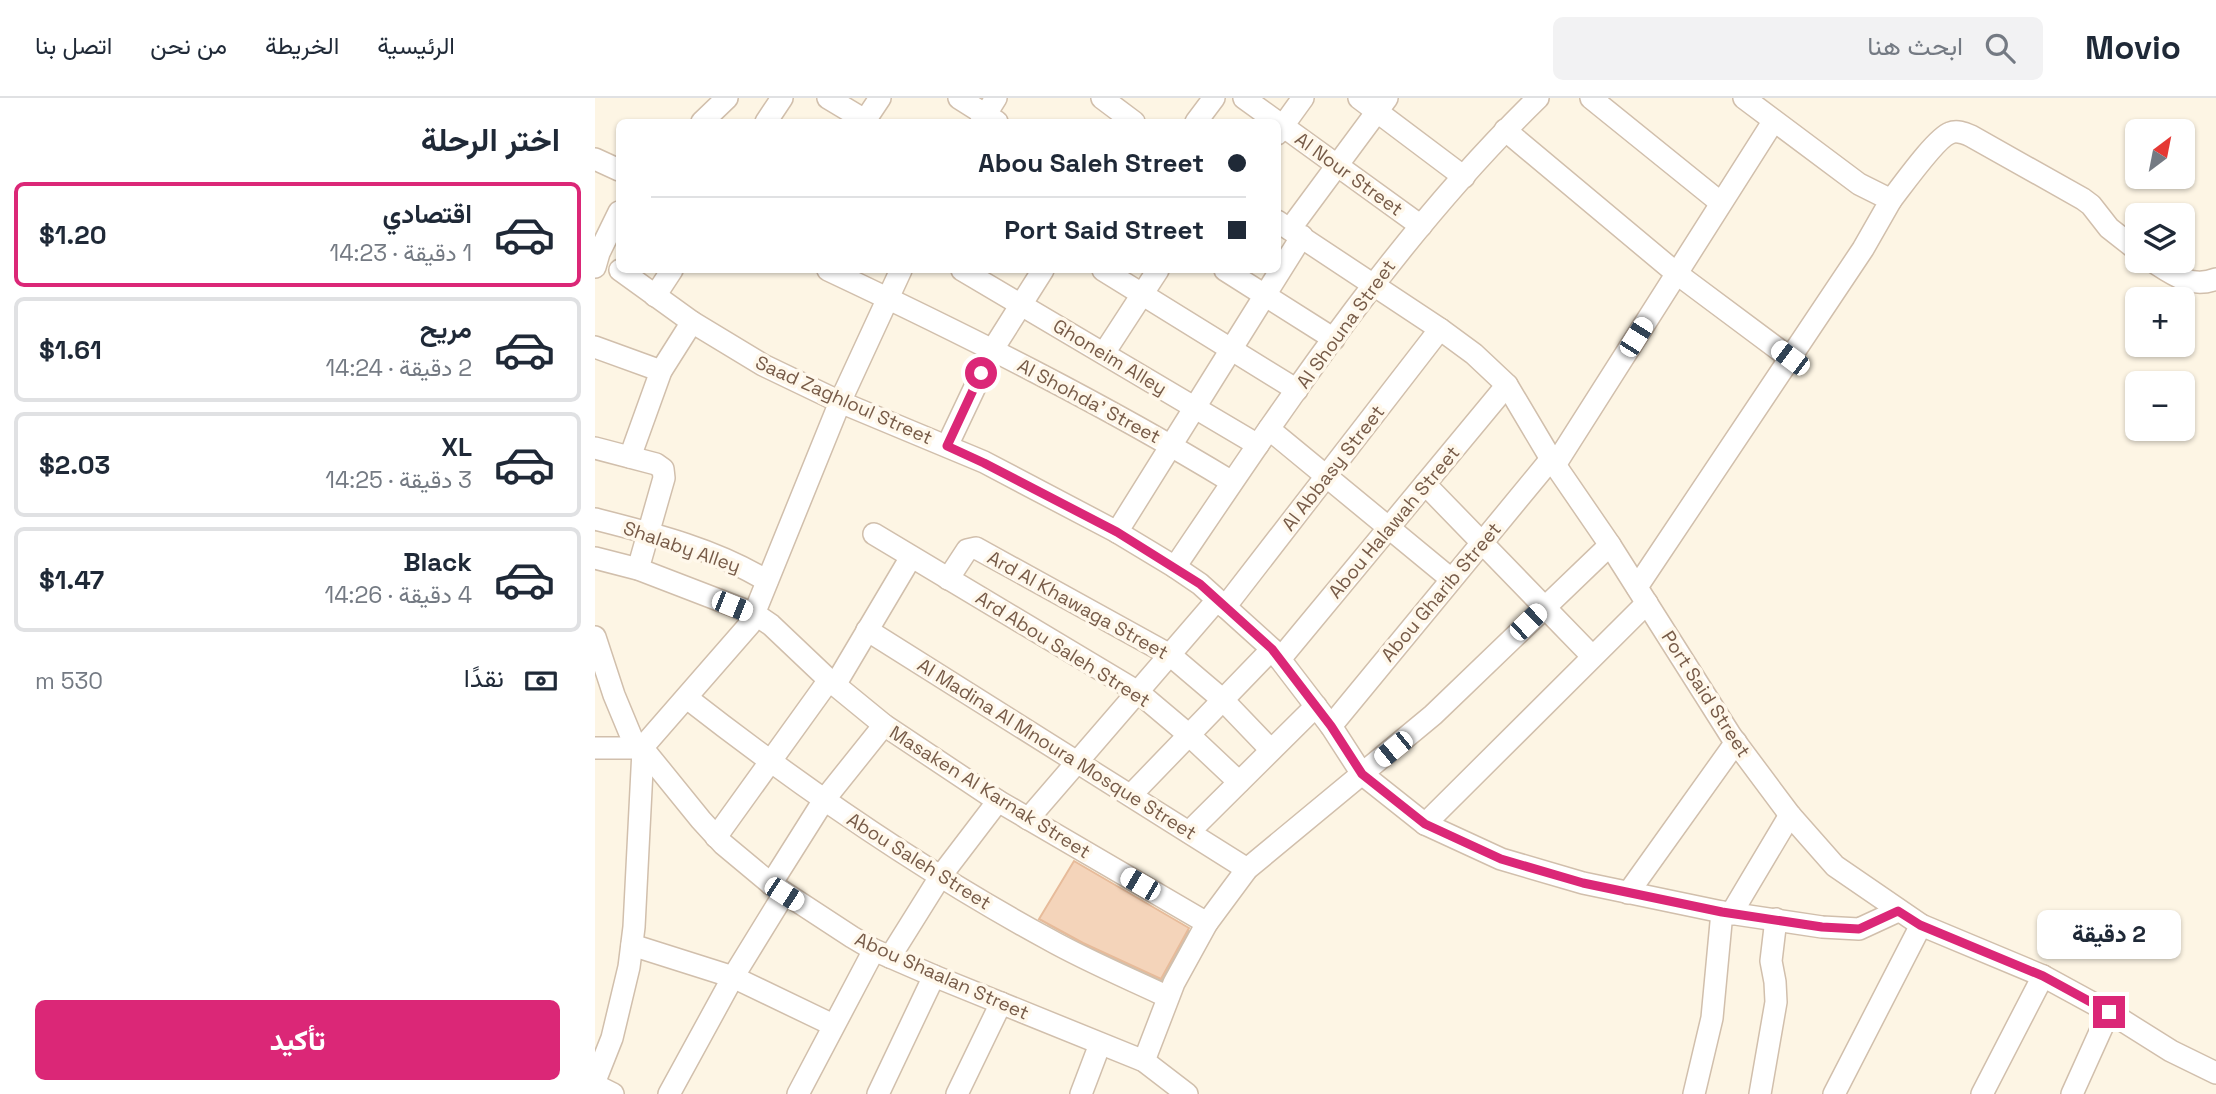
<!DOCTYPE html>
<html lang="ar">
<head>
<meta charset="utf-8">
<style>
	:root { --surface:#fff; --page:#f2f2f3; --text:#1f2937; --muted:#747a83; --line:#e0e1e3; --accent:#db2777 }
	body { margin:0; font-family:"Space Grotesk",Vazirmatn,sans-serif; background:var(--page); color:var(--text); direction:rtl; height:100vh; display:flex; flex-direction:column; font-size:26px; white-space:nowrap }
	* { box-sizing:border-box; margin:0 }
	p { font-size:23px; color:var(--muted) }
	.icon { flex:none; width:38px; height:38px; fill:none; stroke:currentColor; stroke-width:2; stroke-linecap:round; stroke-linejoin:round }
	.map { position:relative; flex:1; overflow:hidden; direction:ltr }
	.drawer { display:flex; flex-direction:column; background:var(--surface); width:595px }
	.drawer>* { flex:none }
	.hud { position:absolute; left:21px; top:21px; width:665px; height:154px; border-radius:10px; box-shadow:0 2px 5px #0004; direction:rtl; display:grid; align-content:center; height:154px; padding:0 35px; background:var(--surface) }
	.needle { width:46px; rotate:32deg }
	.tools { position:absolute; left:1530px; top:21px; display:grid; gap:14px }
	.tools a { display:grid; place-items:center; width:70px; height:70px; border-radius:10px; background:var(--surface); box-shadow:0 2px 5px #0004; font-size:35px }
	.end { position:absolute; width:32px; height:32px; margin:-16px; border:9px solid #db2777; background:#fff; box-shadow:0 0 0 4px #fff }
	.from { border-radius:50% }
	.bubble { position:absolute; height:49px; border-radius:10px; background:var(--surface); box-shadow:0 2px 5px #0004; font-size:23px; font-weight:800; line-height:49px; text-align:center; direction:rtl }
	.car { position:absolute; width:21px; height:42px; margin:-21px -10px; border-radius:9px; box-shadow:0 0 5px 2px #0007; background:linear-gradient(#fff 24%,#345 0 40%,#fff 0 76%,#345 0 86%,#fff 0) }
	.hud b { display:flex; align-items:center; gap:24px; height:66px; font-size:26px }
	.hud b+b { border-top:2px solid var(--line) }
	.hud i { width:18px; height:18px; background:var(--text) }
	ul { padding:0; list-style:none }
	li { display:flex; align-items:center; gap:21px; height:105px; margin:0 14px 10px; padding:0 21px; border:4px solid var(--line); border-radius:10px }
	li div { flex:1 }
	li b { display:block; font-size:26px }
	li em { font-style:normal; font-weight:800 }
	li.current { border-color:var(--accent) }
	li>.icon { width:63px; height:63px; stroke-width:1.5 }
	h2 { padding:0 35px; font-size:32px; line-height:84px }
	.pay { display:flex; align-items:center; gap:18px; height:77px; padding:0 35px; font-size:26px }
	.pay p { margin-inline-start:auto }
	.action { display:flex; gap:14px; margin-top:auto; padding:14px 35px }
	.action a { flex:1; height:80px; border-radius:10px; background:var(--accent); color:#fff; font-size:28px; font-weight:800; line-height:80px; text-align:center }
	header { display:flex; align-items:center; gap:42px; box-sizing:border-box; height:98px; padding:0 35px; background:var(--surface); border-bottom:2px solid var(--line) }
	header strong { font-size:33px }
	nav { display:flex; gap:38px; margin-inline-start:auto; font-size:24px }
	.search { width:490px; height:63px; background:var(--page); display:flex; align-items:center; gap:18px; box-sizing:border-box; padding:0 24px; border-radius:10px; color:var(--muted); font-size:26px }
	main { display:flex; flex:1; min-height:0 }
	.map>svg:first-child { display:block }
</style>
</head>
<body>
<header>
<strong>Movio</strong>
<div class="search"><svg class="icon" aria-label="search" viewBox="0 0 24 24"><circle cx="10" cy="10" r="6"/><path d="M15 15l6 6"/></svg>ابحث هنا</div>
<nav><a>الرئيسية</a><a>الخريطة</a><a>من نحن</a><a>اتصل بنا</a></nav>
</header>
<main>
<div class="map">
<svg width="1621" height="996" viewBox="0 0 1621 996">
	<rect width="100%" height="100%" fill="#fdf5e4"/>
	<polygon fill="#0003" points="446,821 593,831 601,839 574,888 498,852 454,828"/>
	<polygon fill="#f4d4ba" stroke="#e7bb9a" stroke-width="2" points="479,763 594,830 566,881 488,845 444,821"/>
	<g fill="none" stroke-linecap="round" stroke-linejoin="round">
		<defs>
			<g id="minor">
				<polyline points="233,0 273,24"/>
				<polyline points="364,0 402,24"/>
				<polyline points="507,0 539,24"/>
				<polyline points="649,0 826,128"/>
				<polyline points="764,0 869,79"/>
				<polyline points="996,0 1126,105"/>
				<polyline points="107,24 132,0"/>
				<polyline points="171,24 187,0"/>
				<polyline points="269,24 285,0"/>
				<polyline points="386,24 401,0"/>
				<polyline points="601,24 619,0"/>
				<polyline points="910,32 1081,175 1195,260"/>
				<polyline points="682,36 708,0"/>
				<polyline points="0,61 24,72"/>
				<path d="M1296,102c11,-14 45,-62 59,-67 7,-3 14,0 21,3l112,63 8,6 18,23 28,22"/>
				<polyline points="682,123 845,231 879,256 912,287 956,361 1015,447 1136,638 1195,717 1240,768 1326,827 1448,878 1514,914 1576,953 1621,975"/>
				<polyline points="695,131 792,0"/>
				<path d="M1557,163c20,13 39,28 64,18"/>
				<polyline points="0,169 4,155 24,114"/>
				<polyline points="25,172 97,224 168,267 245,304 389,364 522,434 580,469 605,486 677,551 736,628 767,676 830,726 906,761 988,785 1127,814 1227,829 1264,831 1303,813"/>
				<path d="M233,172c138,65 274,133 404,212"/>
				<polyline points="367,172 663,347"/>
				<polyline points="508,172 702,292"/>
				<polyline points="630,172 739,241"/>
				<polyline points="60,198 77,172"/>
				<polyline points="0,249 66,273"/>
				<polyline points="509,255 563,172"/>
				<polyline points="674,331 856,481"/>
				<polyline points="352,348 398,251 448,172"/>
				<polyline points="0,350 61,366 68,371 69,380 43,471"/>
				<polyline points="35,359 66,273 97,224"/>
				<polyline points="960,367 1178,24"/>
				<polyline points="830,386 997,558"/>
				<path d="M0,421c59,15 120,30 172,62"/>
				<polyline points="522,434 707,138"/>
				<polyline points="279,436 543,594 594,637 644,684"/>
				<polyline points="0,460 43,471 160,516 176,527 234,582 289,627 403,703 612,825"/>
				<path d="M580,469c111,-164 221,-331 363,-469"/>
				<polyline points="353,481 372,452 381,450 575,557 628,602 676,652"/>
				<polyline points="1042,489 1268,151 1296,102 1264,86 1149,0"/>
				<polyline points="630,509 845,231"/>
				<polyline points="272,532 652,771"/>
				<polyline points="0,539 19,597 41,650"/>
				<polyline points="685,561 912,287"/>
				<polyline points="240,587 316,459"/>
				<path d="M92,600c114,89 234,172 361,241 39,22 80,39 120,58"/>
				<polyline points="736,628 956,361"/>
				<polyline points="0,650 41,650 50,653 106,722 128,746 176,786 257,839 279,852 339,878 549,963 592,996"/>
				<polyline points="46,651 155,526 245,304 306,172"/>
				<polyline points="536,697 677,551"/>
				<polyline points="433,721 622,502"/>
				<polyline points="830,726 1052,505"/>
				<polyline points="594,734 721,608"/>
				<polyline points="121,739 234,582"/>
				<polyline points="176,786 229,702 289,627"/>
				<polyline points="1033,795 1141,644"/>
				<polyline points="1136,816 1195,717"/>
				<polyline points="37,847 138,879 238,927"/>
				<polyline points="295,859 345,779 403,703"/>
				<polyline points="549,963 579,885 612,825 652,771 838,617 1015,447"/>
				<polyline points="0,983 17,940 34,869 39,829 48,652"/>
				<polyline points="0,987 18,996"/>
				<polyline points="74,996 138,879 189,796"/>
				<polyline points="203,996 279,852"/>
				<polyline points="283,996 339,878"/>
				<polyline points="362,996 406,905"/>
				<polyline points="486,996 505,946"/>
				<polyline points="1099,996 1117,920 1127,814"/>
				<polyline points="1165,996 1181,904 1180,884 1176,863 1181,821"/>
				<polyline points="1239,996 1326,827"/>
				<polyline points="1387,996 1448,878"/>
				<polyline points="1477,996 1514,914"/>
			</g>
		</defs>
		<use href="#minor" stroke="#d1bfac" stroke-width="24"/>
		<use href="#minor" stroke="#fff" stroke-width="21"/>
	</g>
	<g fill="none" stroke-linecap="round" stroke-linejoin="round">
		<polyline stroke="#db2777" stroke-width="9" points="386,275 352,348 389,365 522,434 605,486 677,551 736,628 767,676 830,726 906,761 988,785 1127,814 1227,829 1264,831 1303,813 1325,827 1448,878 1514,914"/>
	</g>
	<g text-anchor="middle" dominant-baseline="central" stroke-width="7" stroke-linejoin="round" paint-order="stroke">
		<g font-size="19" fill="#775b48" stroke="#fff8eb">
			<text transform="translate(754 76) rotate(36)">Al Nour Street</text>
			<text transform="translate(751 226) rotate(-54)">Al Shouna Street</text>
			<text transform="translate(515 259) rotate(31)">Ghoneim Alley</text>
			<text transform="translate(249 302) rotate(24)">Saad Zaghloul Street</text>
			<text transform="translate(494 303) rotate(28)">Al Shohda' Street</text>
			<text transform="translate(738 370) rotate(-52)">Al Abbasy Street</text>
			<text transform="translate(799 424) rotate(-50)">Abou Halawah Street</text>
			<text transform="translate(87 449) rotate(19)">Shalaby Alley</text>
			<text transform="translate(846 494) rotate(-50)">Abou Gharib Street</text>
			<text transform="translate(483 507) rotate(29)">Ard Al Khawaga Street</text>
			<text transform="translate(468 551) rotate(32)">Ard Abou Saleh Street</text>
			<text transform="translate(1111 596) rotate(57)">Port Said Street</text>
			<text transform="translate(462 651) rotate(32)">Al Madina Al Mnoura Mosque Street</text>
			<text transform="translate(395 694) rotate(32)">Masaken Al Karnak Street</text>
			<text transform="translate(324 763) rotate(32)">Abou Saleh Street</text>
			<text transform="translate(347 878) rotate(24)">Abou Shaalan Street</text>
		</g>
	</g>
</svg>
<div class="tools">
<a><svg class="needle" viewBox="-14 -14 28 28"><path d="M0-13l5 13h-10z" fill="#e53935"/><path d="M0 13l5-13h-10z" fill="#747a83"/></svg></a>
<a><svg class="icon" aria-label="layers" viewBox="0 0 24 24"><path d="M12 4l9 5-9 5-9-5zM3 14l9 5 9-5"/></svg></a>
<a>+</a>
<a>−</a>
</div>
<i class="end from" style="left:386px;top:275px"></i>
<i class="end" style="left:1514px;top:914px"></i>
<div class="bubble" style="left:1442px;top:812px;width:144px">2 دقيقة</div>
<i class="car" style="left:1041px;top:239px;rotate:32deg"></i>
<i class="car" style="left:1195px;top:260px;rotate:307deg"></i>
<i class="car" style="left:137px;top:508px;rotate:112deg"></i>
<i class="car" style="left:933px;top:524px;rotate:46deg"></i>
<i class="car" style="left:798px;top:651px;rotate:231deg"></i>
<i class="car" style="left:545px;top:786px;rotate:300deg"></i>
<i class="car" style="left:189px;top:796px;rotate:123deg"></i>
<div class="hud">
<b><i class="from"></i>Abou Saleh Street</b>
<b><i></i>Port Said Street</b>
</div>
</div>
<section class="drawer">
<h2>اختر الرحلة</h2>
<ul>
<li class="current"><svg class="icon" aria-label="car" viewBox="0 0 24 24"><path d="M5 17H2v-5l4-1 3-4h7l3 4 3 1v5h-3M9 17h6M6 11h13"/><circle cx="7" cy="17" r="2"/><circle cx="17" cy="17" r="2"/></svg><div><b>اقتصادي</b><p>1 دقيقة · 14:23</p></div><em>$1.20</em></li>
<li><svg class="icon" aria-label="car" viewBox="0 0 24 24"><path d="M5 17H2v-5l4-1 3-4h7l3 4 3 1v5h-3M9 17h6M6 11h13"/><circle cx="7" cy="17" r="2"/><circle cx="17" cy="17" r="2"/></svg><div><b>مريح</b><p>2 دقيقة · 14:24</p></div><em>$1.61</em></li>
<li><svg class="icon" aria-label="car" viewBox="0 0 24 24"><path d="M5 17H2v-5l4-1 3-4h7l3 4 3 1v5h-3M9 17h6M6 11h13"/><circle cx="7" cy="17" r="2"/><circle cx="17" cy="17" r="2"/></svg><div><b>XL</b><p>3 دقيقة · 14:25</p></div><em>$2.03</em></li>
<li><svg class="icon" aria-label="car" viewBox="0 0 24 24"><path d="M5 17H2v-5l4-1 3-4h7l3 4 3 1v5h-3M9 17h6M6 11h13"/><circle cx="7" cy="17" r="2"/><circle cx="17" cy="17" r="2"/></svg><div><b>Black</b><p>4 دقيقة · 14:26</p></div><em>$1.47</em></li>
</ul>
<div class="pay"><svg class="icon" aria-label="cash" viewBox="0 0 24 24"><path d="M3 7h18v10H3z"/><circle cx="12" cy="12" r="2"/></svg>نقدًا<p>530 m</p></div>
<div class="action"><a>تأكيد</a></div>
</section>
</main>
</body>
</html>
